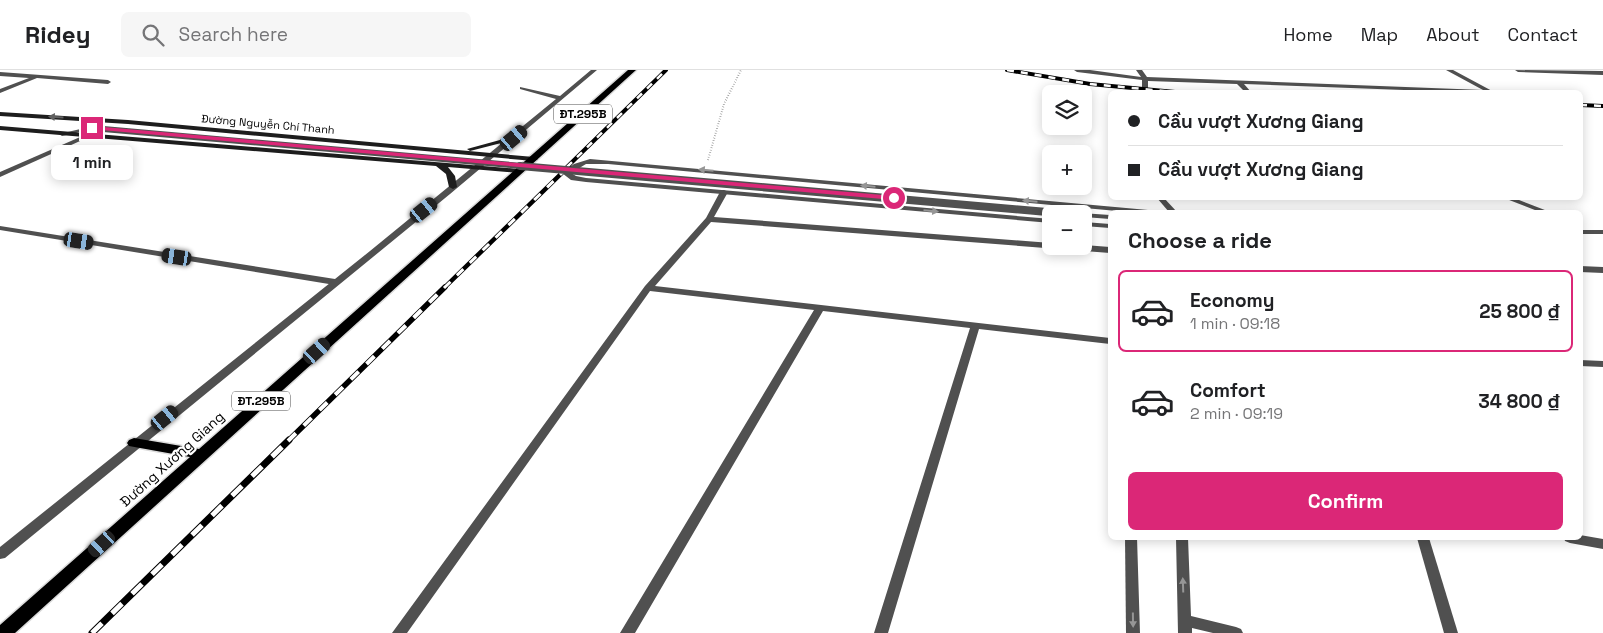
<!DOCTYPE html>
<html lang="en">
<head>
<meta charset="utf-8">
<style>
	:root { --surface:#fff; --page:#f6f6f6; --text:#202124; --muted:#757577; --line:#e0e0e0; --accent:#db2777 }
	body { margin:0; font-family:"Space Grotesk",sans-serif; background:var(--page); color:var(--text); height:100vh; display:flex; flex-direction:column; font-size:19px; white-space:nowrap }
	* { box-sizing:border-box; margin:0 }
	p { font-size:16px; color:var(--muted) }
	.icon { flex:none; width:28px; height:28px; fill:none; stroke:currentColor; stroke-width:2; stroke-linecap:round; stroke-linejoin:round }
	.map { position:relative; flex:1; overflow:hidden }
	.details { position:absolute; left:1108px; top:140px; width:475px; height:330px; display:flex; flex-direction:column; background:var(--surface); border-radius:8px; box-shadow:0 2px 12px #0003 }
	.details>* { flex:none }
	.banner { position:absolute; left:1108px; top:20px; width:475px; height:110px; border-radius:8px; box-shadow:0 2px 12px #0003; display:grid; align-content:center; height:110px; padding:0 20px; background:var(--surface) }
	.buttons { position:absolute; left:1042px; top:15px; display:grid; gap:10px }
	.buttons a { display:grid; place-items:center; width:50px; height:50px; border-radius:8px; background:var(--surface); box-shadow:0 2px 12px #0003; font-size:25px }
	.end { position:absolute; width:22px; height:22px; margin:-11px; border:6px solid #db2777; background:#fff; box-shadow:0 0 0 2px #fff }
	.from { border-radius:50% }
	.bubble { position:absolute; height:35px; border-radius:8px; background:var(--surface); box-shadow:0 2px 12px #0003; font-size:16px; font-weight:600; line-height:35px; text-align:center }
	.car { position:absolute; width:15px; height:30px; margin:-15px -8px; border-radius:6px; box-shadow:0 0 4px 1px #0007; background:linear-gradient(#222 24%,#8ab4d8 0 40%,#222 0 76%,#8ab4d8 0 86%,#222 0) }
	.banner b { display:flex; align-items:center; gap:18px; height:48px; font-size:19px }
	.banner b+b { border-top:1px solid var(--line) }
	.banner i { width:12px; height:12px; background:var(--text) }
	ul { padding:0; list-style:none }
	li { display:flex; align-items:center; gap:15px; height:82px; margin:0 10px 8px; padding:0 10px; border:2px solid transparent; border-radius:8px }
	li div { flex:1 }
	li b { display:block; font-size:19px }
	li em { font-style:normal; font-weight:600 }
	li.active { border-color:var(--accent) }
	li>.icon { width:45px; height:45px; stroke-width:1.5 }
	h2 { padding:0 20px; font-size:22px; line-height:60px }
	.action { display:flex; gap:10px; margin-top:auto; padding:10px 20px }
	.action a { flex:1; height:58px; border-radius:8px; background:var(--accent); color:#fff; font-size:20px; font-weight:600; line-height:58px; text-align:center }
	header { display:flex; align-items:center; gap:30px; box-sizing:border-box; height:70px; padding:0 25px; background:var(--surface); border-bottom:1px solid var(--line) }
	header strong { font-size:24px }
	nav { display:flex; gap:28px; margin-inline-start:auto; font-size:18px }
	.search { width:350px; height:45px; background:var(--page); display:flex; align-items:center; gap:12px; box-sizing:border-box; padding:0 18px; border-radius:8px; color:var(--muted); font-size:19px }
	.map>svg:first-child { display:block }
</style>
</head>
<body>
<header>
<strong>Ridey</strong>
<div class="search"><svg class="icon" aria-label="search" viewBox="0 0 24 24"><circle cx="10" cy="10" r="6"/><path d="M15 15l6 6"/></svg>Search here</div>
<nav><a>Home</a><a>Map</a><a>About</a><a>Contact</a></nav>
</header>
<div class="map">
<svg width="1603" height="563" viewBox="0 0 1603 563">
	<rect width="100%" height="100%" fill="#fff"/>
	<g fill="none" stroke-linecap="round" stroke-linejoin="round">
		<defs>
			<polygon id="primary" points="628,0 636,0 15,563 0,563 0,555 190,387 129,376 127,373 129,370 134,368 199,379"/>
		</defs>
		<use href="#primary" stroke="#dbdbdb" stroke-width="3"/>
		<polyline stroke="#727272" stroke-width="2" stroke-dasharray="0.5 2" stroke-linecap="butt" points="708,90 724,34 741,0"/>
		<g fill="#505050" fill-rule="evenodd">
			<polygon points="87,64 89,65 89,67 0,107 0,102"/>
			<polygon points="0,156 335,209 339,212 335,215 0,160"/>
		</g>
		<g fill="#505050" fill-rule="evenodd">
			<polygon points="591,0 597,0 450,124 5,488 0,489 0,477 370,181 556,29 520,19 520,17 560,26"/>
			<polygon points="1074,0 1090,0 1141,7 1136,0 1142,0 1147,7 1483,20 1446,0 1453,0 1494,22 1458,22 1244,14 1251,22 1245,22 1237,14 1148,11 1148,22 1142,22 1142,10 1077,2"/>
			<polygon points="1515,0 1603,1 1603,5 1518,2"/>
			<polygon points="0,2 108,10 111,12 108,14 37,8 0,23 0,19 29,8 0,6"/>
			<polygon points="721,120 724,120 728,122 714,147 1051,173 1051,176 1084,175 1110,177 1110,183 711,152 655,216 1110,268 1110,274 979,259 888,563 874,563 970,258 823,241 635,563 620,563 814,240 650,221 407,563 392,563 645,216 706,148"/>
			<polygon points="1157,128 1164,128 1177,142 1169,142"/>
			<polygon points="1504,128 1514,128 1550,142 1540,142"/>
			<polygon points="1580,196 1603,197 1603,203 1580,202"/>
			<polygon points="1580,290 1603,291 1603,297 1580,296"/>
			<polygon points="1580,465 1603,469 1603,479 1570,473 1565,471 1564,468 1580,468"/>
			<polygon points="1125,468 1137,468 1140,563 1126,563"/>
			<polygon points="1176,468 1188,468 1191,546 1236,557 1241,559 1243,563 1213,563 1192,558 1192,563 1178,563"/>
			<polygon points="1417,468 1429,468 1458,563 1444,563"/>
		</g>
		<g fill="#505050" fill-rule="evenodd">
			<polygon points="92,48 95,50 94,59 62,66 59,64 89,57 89,50"/>
			<polygon points="590,89 1148,140 1152,142 1128,142 608,94 586,94 571,103 576,106 586,108 1051,149 1051,153 586,112 571,110 562,103 574,94"/>
			<polygon points="1081,143 1110,145 1110,149 1084,147 1084,144"/>
			<polygon points="1084,152 1110,154 1110,158 1084,156"/>
			<rect x="1580" y="160" width="23" height="4"/>
		</g>
		<g fill="#1d1d1d" fill-rule="evenodd">
			<polygon points="0,42 128,50 534,87 538,89 534,91 128,54 0,46"/>
			<polygon points="0,56 520,99 524,101 520,103 448,97 455,106 457,117 453,119 449,117 446,104 436,96 0,60"/>
			<polygon points="515,66 518,68 517,69 470,81 467,79"/>
		</g>
		<use href="#primary" fill="#000" fill-rule="evenodd"/>
		<defs>
			<g id="rail-far3">
				<polyline points="1007,0 1090,14 1175,22"/>
				<polyline points="1580,35 1603,36"/>
				<polyline points="567,97 666,0"/>
			</g>
			<polyline id="rail-far2" points="444,218 569,96"/>
			<polyline id="rail-far1" points="288,371 445,217"/>
			<polyline id="rail" points="92,563 289,370"/>
		</defs>
		<use href="#rail-far3" stroke="#000" stroke-width="4"/>
		<use href="#rail-far2" stroke="#000" stroke-width="4.5"/>
		<use href="#rail-far1" stroke="#000" stroke-width="5.5"/>
		<use href="#rail" stroke="#000" stroke-width="7"/>
		<use href="#rail-far3" stroke="#fff" stroke-width="2.5" stroke-dasharray="7" stroke-linecap="butt"/>
		<use href="#rail-far2" stroke="#fff" stroke-width="3" stroke-dasharray="9" stroke-linecap="butt"/>
		<use href="#rail-far1" stroke="#fff" stroke-width="4" stroke-dasharray="11" stroke-linecap="butt"/>
		<use href="#rail" stroke="#fff" stroke-width="5" stroke-dasharray="14" stroke-linecap="butt"/>
		<polyline stroke="#505050" stroke-width="6" points="92,58 534,97"/>
		<polyline stroke="#505050" stroke-width="8" points="520,96 1070,144"/>
	</g>
	<defs><path id="oneway-solid" d="M-6-.8H1V-3.2L6.5 0L1 3.2V.8H-6Z" transform="scale(1.25)"/></defs>
	<use fill="#616161" href="#oneway-solid" transform="translate(56 47) rotate(-176)"/>
	<g fill="#969696">
		<use href="#oneway-solid" transform="translate(706 100) rotate(-175)"/>
		<use href="#oneway-solid" transform="translate(868 116) rotate(-175)"/>
		<use href="#oneway-solid" transform="translate(1030 131) rotate(-175)"/>
		<use href="#oneway-solid" transform="translate(931 141) rotate(5)"/>
		<use href="#oneway-solid" transform="translate(1183 515) rotate(-92)"/>
		<use href="#oneway-solid" transform="translate(1133 550) rotate(89)"/>
	</g>
	<polygon fill="#db2777" points="92,56 894,126 897,128 894,130 90,59"/>
	<g text-anchor="middle" dominant-baseline="central" stroke-width="4.5" stroke-linejoin="round" paint-order="stroke">
		<g font-size="11" fill="#000" stroke="#fff">
			<text transform="translate(268 54) rotate(5)">Đường Nguyễn Chí Thanh</text>
		</g>
		<g fill="#fff" stroke="#4c4c4c" stroke-width="1">
			<rect x="554" y="34.5" width="58" height="19" rx="4"/>
			<rect x="232" y="321.5" width="58" height="19" rx="4"/>
		</g>
		<g font-size="12" font-weight="bold" fill="#000">
			<text x="583" y="44">ĐT.295B</text>
			<text x="261" y="331">ĐT.295B</text>
		</g>
		<g font-size="14" fill="#000" stroke="#fff">
			<text transform="translate(172 389) rotate(-42)">Đường Xương Giang</text>
		</g>
	</g>
</svg>
<div class="buttons">
<a><svg class="icon" aria-label="layers" viewBox="0 0 24 24"><path d="M12 4l9 5-9 5-9-5zM3 14l9 5 9-5"/></svg></a>
<a>+</a>
<a>−</a>
</div>
<i class="end from" style="left:894px;top:128px"></i>
<i class="end" style="left:92px;top:58px"></i>
<div class="bubble" style="left:51px;top:75px;width:82px">1 min</div>
<i class="car" style="left:514px;top:68px;rotate:50deg"></i>
<i class="car" style="left:424px;top:140px;rotate:51deg"></i>
<i class="car" style="left:79px;top:171px;rotate:99deg"></i>
<i class="car" style="left:177px;top:187px;rotate:279deg"></i>
<i class="car" style="left:317px;top:281px;rotate:48deg"></i>
<i class="car" style="left:165px;top:348px;rotate:51deg"></i>
<i class="car" style="left:102px;top:474px;rotate:228deg"></i>
<div class="banner">
<b><i class="from"></i>Cầu vượt Xương Giang</b>
<b><i></i>Cầu vượt Xương Giang</b>
</div>
<section class="details">
<h2>Choose a ride</h2>
<ul>
<li class="active"><svg class="icon" aria-label="car" viewBox="0 0 24 24"><path d="M5 17H2v-5l4-1 3-4h7l3 4 3 1v5h-3M9 17h6M6 11h13"/><circle cx="7" cy="17" r="2"/><circle cx="17" cy="17" r="2"/></svg><div><b>Economy</b><p>1 min · 09:18</p></div><em>25 800 ₫</em></li>
<li><svg class="icon" aria-label="car" viewBox="0 0 24 24"><path d="M5 17H2v-5l4-1 3-4h7l3 4 3 1v5h-3M9 17h6M6 11h13"/><circle cx="7" cy="17" r="2"/><circle cx="17" cy="17" r="2"/></svg><div><b>Comfort</b><p>2 min · 09:19</p></div><em>34 800 ₫</em></li>
</ul>
<div class="action"><a>Confirm</a></div>
</section>
</div>
</body>
</html>
